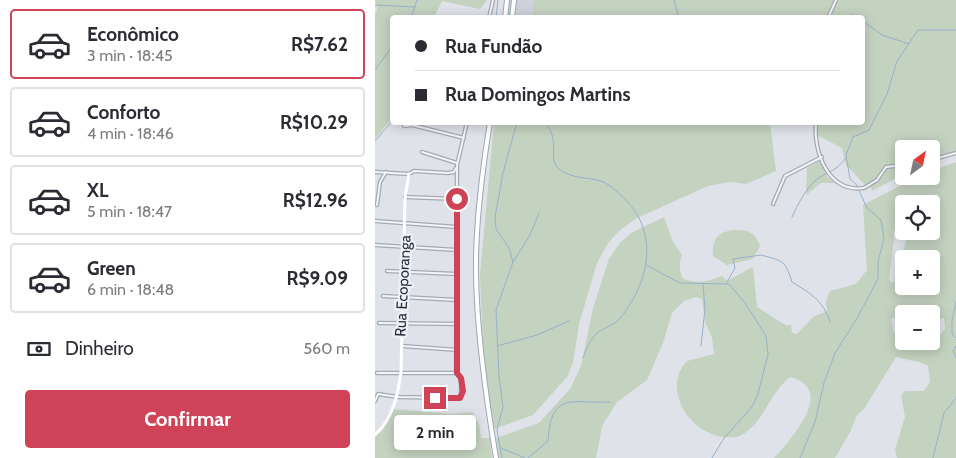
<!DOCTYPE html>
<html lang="pt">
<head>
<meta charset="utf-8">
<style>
	:root { --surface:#fff; --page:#f7f7f7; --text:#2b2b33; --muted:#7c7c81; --line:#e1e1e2; --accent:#cf4257 }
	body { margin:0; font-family:Cabin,sans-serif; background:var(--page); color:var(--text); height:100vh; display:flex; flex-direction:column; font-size:19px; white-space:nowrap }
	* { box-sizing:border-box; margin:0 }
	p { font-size:16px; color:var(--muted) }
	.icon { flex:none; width:28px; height:28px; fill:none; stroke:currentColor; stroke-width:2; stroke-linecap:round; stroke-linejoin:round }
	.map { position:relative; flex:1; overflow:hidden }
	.side { display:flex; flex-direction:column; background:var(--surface); width:375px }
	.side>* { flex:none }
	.hud { position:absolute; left:15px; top:15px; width:475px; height:110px; border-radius:5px; box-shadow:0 2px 12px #0003; display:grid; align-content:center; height:110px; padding:0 25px; background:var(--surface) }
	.needle { width:32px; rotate:33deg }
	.fabs { position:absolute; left:520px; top:140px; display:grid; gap:10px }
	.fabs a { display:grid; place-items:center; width:45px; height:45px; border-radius:5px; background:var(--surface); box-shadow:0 2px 12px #0003; font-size:25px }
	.end { position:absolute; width:22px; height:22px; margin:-11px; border:6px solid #cf4257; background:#fff; box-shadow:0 0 0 2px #fff }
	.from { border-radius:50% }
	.bubble { position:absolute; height:35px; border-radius:5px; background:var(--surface); box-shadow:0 2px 12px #0003; font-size:16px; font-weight:800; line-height:35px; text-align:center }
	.hud b { display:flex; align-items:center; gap:18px; height:48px; font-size:19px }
	.hud b+b { border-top:1px solid var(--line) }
	.hud i { width:12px; height:12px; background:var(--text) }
	ul { padding:9px 0 0; list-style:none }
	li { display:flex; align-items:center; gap:15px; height:70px; margin:0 10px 8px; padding:0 15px; border:2px solid var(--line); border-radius:5px }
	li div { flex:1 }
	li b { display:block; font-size:19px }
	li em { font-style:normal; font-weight:800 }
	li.current { border-color:var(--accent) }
	li>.icon { width:45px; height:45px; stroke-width:1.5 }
	.pay { display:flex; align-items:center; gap:12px; height:55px; padding:0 25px; font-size:19px }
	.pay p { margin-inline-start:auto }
	.button { display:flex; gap:10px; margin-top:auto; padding:10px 25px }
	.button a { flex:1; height:58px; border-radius:5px; background:var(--accent); color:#fff; font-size:20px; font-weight:800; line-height:58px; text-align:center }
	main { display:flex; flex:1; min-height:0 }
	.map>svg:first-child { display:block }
</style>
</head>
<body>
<main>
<section class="side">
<ul>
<li class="current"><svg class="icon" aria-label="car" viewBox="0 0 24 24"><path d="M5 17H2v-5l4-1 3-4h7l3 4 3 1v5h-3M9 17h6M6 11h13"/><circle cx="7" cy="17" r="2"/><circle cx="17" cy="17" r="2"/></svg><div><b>Econômico</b><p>3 min · 18:45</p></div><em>R$7.62</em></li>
<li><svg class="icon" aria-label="car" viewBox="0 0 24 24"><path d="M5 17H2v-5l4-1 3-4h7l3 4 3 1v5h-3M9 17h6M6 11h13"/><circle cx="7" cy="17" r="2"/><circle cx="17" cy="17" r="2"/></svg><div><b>Conforto</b><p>4 min · 18:46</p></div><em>R$10.29</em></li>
<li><svg class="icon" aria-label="car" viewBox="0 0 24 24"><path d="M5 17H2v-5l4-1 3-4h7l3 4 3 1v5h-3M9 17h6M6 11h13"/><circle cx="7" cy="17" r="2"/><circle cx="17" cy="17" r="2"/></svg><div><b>XL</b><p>5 min · 18:47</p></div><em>R$12.96</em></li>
<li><svg class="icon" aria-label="car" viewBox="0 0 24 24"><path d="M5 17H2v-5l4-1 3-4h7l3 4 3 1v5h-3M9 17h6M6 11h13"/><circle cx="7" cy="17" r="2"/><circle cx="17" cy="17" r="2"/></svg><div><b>Green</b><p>6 min · 18:48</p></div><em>R$9.09</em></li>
</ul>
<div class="pay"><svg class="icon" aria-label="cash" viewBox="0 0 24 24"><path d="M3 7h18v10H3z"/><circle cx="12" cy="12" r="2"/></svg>Dinheiro<p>560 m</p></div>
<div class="button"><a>Confirmar</a></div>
</section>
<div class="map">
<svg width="581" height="458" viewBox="0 0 581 458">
	<rect width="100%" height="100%" fill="#dfe2e8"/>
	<polygon fill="#cdd2da" points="135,0 165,0 158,17 132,18"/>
	<g fill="#c4d2c0" fill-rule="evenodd">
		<polygon points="0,0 112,0 105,9 67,1 59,17 18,18 18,100 16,104 17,118 0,139 0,15 2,9"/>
		<polygon points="159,0 581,0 581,152 556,161 556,149 529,149 529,174 497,191 495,185 491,186 471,165 467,148 438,133 441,123 488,122 488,18 157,18"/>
		<polygon points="119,123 395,123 401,171 371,184 355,182 333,186 260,219 243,232 233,243 222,263 204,324 198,363 192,377 158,415 119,429 109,368 105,275"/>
		<polygon points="447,160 453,178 460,183 446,183 431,195 432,168"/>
		<path d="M581,162v296h-59l-2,-8 10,-33 -4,-22 4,-4h19l6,-9 -2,-16 -9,-4 -23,-5 -32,52 -7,6 -7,17 -15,26h-61c17,-19 63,-69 16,-81 -21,16 -27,50 -53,60 -3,1 -8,0 -12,0 -35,-2 -64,-48 -38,-76l27,-7 -2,-17 -7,-15 -3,-23 -6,-2 -12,4 -12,12 -9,30 -16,37 -30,22 -15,24 -6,32h-97l-3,-20 43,-15 31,-34 11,-23 12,-58 16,-49 11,-16 11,-10 33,-16 8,23 10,15c-4,9 -2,15 0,23 12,7 28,3 40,-2l5,5 26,-14 4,40 30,19 4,-2 1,9 5,1 16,-17 14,-6 -1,-10 4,-10 26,-7 11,-14 -4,-65 56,-29h12v-5zM529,204h27v27h-24l-1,11 -5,17 2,20 -2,2 -10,1 -2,-3 5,-40 -1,-8 11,-4zM529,259h27v27h-27zM529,314h27v6l13,-2 1,11 -9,11 -32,1 -11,-10 -2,-12z"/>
		<path d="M358,230c16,0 21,1 27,16l-7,13 -26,6 -14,-9c-2,-16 5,-24 20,-26z"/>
		<polygon points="18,409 78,414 97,412 104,424 106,438 115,438 117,458 0,458 0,436"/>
	</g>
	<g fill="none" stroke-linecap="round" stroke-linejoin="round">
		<g stroke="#99b0c9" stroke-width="1">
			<polyline points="299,0 304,18"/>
			<polyline points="0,5 40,7"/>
			<polyline points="476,14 482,18"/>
			<polyline points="36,18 42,0"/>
			<polyline points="121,18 123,0"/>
			<polyline points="488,21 507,35 534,44"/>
			<polyline points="0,70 18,45"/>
			<path d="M169,122c18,18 3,35 14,46 11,11 30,9 43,13 6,2 12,7 16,11 43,34 35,86 4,125 -7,9 -17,10 -25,17 -6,6 -10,16 -13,24"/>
			<polyline points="0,141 18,120"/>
			<path d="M417,217c6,-13 13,-27 24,-37 11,-9 17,-6 29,-21"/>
			<polyline points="138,262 155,235 164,213"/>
			<polyline points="271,265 305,283 354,284 370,303 391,336 393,354 383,394 377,407 349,438 337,458"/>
			<path d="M352,282l8,-14 -2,-9 28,-4c21,6 24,4 31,27 18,11 32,19 38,40"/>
			<polyline points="581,302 577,320 577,334 581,338"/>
			<polyline points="122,346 162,335 194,321"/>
			<polyline points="326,346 330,309 328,285"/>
			<polyline points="581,346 578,351 581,358"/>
			<polyline points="126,448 150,458"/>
			<polyline points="127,458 122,430 128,407 124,376 121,310 138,262 134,248 121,229 120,217 128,173 142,122"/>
			<path d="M153,458l20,-17c3,-51 25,-37 62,-39"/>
			<polyline points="425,458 440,422 449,383 460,353 481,320 503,279 503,262 509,238 506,220 492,208 481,184 475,179 471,155 478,137 494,130 512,94 522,61 543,30 581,30"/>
			<polyline points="558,458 569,413 581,398"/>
		</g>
		<defs>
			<g id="street">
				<polyline points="114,18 118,0"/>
				<polyline points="453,18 461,0"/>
				<path d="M441,122c-3,30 12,71 48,66l13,-8 9,-13 18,-2"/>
				<polyline points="29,126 37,125 89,138"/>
				<polyline points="47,152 82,163"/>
				<polyline points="556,160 581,153"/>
				<polyline points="0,172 34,174 39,171 73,173 79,172 81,168"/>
				<polyline points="30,197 82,199"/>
				<polyline points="398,204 410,176 447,157"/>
				<polyline points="2,205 5,182 11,172"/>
				<polyline points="0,221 82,227"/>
				<polyline points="0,245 82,250"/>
				<polyline points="12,271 82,274"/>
				<polyline points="8,296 82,300"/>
				<polyline points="4,323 83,324"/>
				<polyline points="27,346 83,350"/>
				<polyline points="81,373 82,165 92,122"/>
				<polyline points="0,401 3,394 23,397 79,398 86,397 86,378 81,373 2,373"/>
			</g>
			<g id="primary">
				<polyline points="130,18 132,0"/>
				<polyline points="137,18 139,0"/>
				<path d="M115,122c-8,50 -15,103 -14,153 1,61 10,123 20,183"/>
			</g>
		</defs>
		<use href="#street" stroke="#a4a9b2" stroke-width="4.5"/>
		<use href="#primary" stroke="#9ea7b4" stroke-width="6"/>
		<use href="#street" stroke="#f1f3f7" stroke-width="2"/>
		<path stroke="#fff" stroke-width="3" d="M0,435c18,-16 23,-41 26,-63l4,-175 4,-23"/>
		<use href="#primary" stroke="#fff" stroke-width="4"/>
	</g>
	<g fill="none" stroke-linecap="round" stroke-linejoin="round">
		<polyline stroke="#cf4257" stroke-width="6" points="60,398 85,398 88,391 86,378 82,373 82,199"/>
	</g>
	<g text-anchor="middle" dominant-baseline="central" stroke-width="4.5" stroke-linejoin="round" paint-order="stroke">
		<g font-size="15" fill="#28303f" stroke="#eef1f6">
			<text transform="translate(28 286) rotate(-87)">Rua Ecoporanga</text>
		</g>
	</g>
</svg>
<div class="fabs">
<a><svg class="needle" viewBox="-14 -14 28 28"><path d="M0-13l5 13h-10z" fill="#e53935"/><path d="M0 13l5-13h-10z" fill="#7c7c81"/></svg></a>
<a><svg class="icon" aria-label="locate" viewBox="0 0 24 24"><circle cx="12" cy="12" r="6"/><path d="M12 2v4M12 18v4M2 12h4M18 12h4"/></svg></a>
<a>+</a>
<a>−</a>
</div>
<i class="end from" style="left:82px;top:199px"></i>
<i class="end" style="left:60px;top:398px"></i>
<div class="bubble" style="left:19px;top:415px;width:82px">2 min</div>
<div class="hud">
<b><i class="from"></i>Rua Fundão</b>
<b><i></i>Rua Domingos Martins</b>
</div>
</div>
</main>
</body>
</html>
